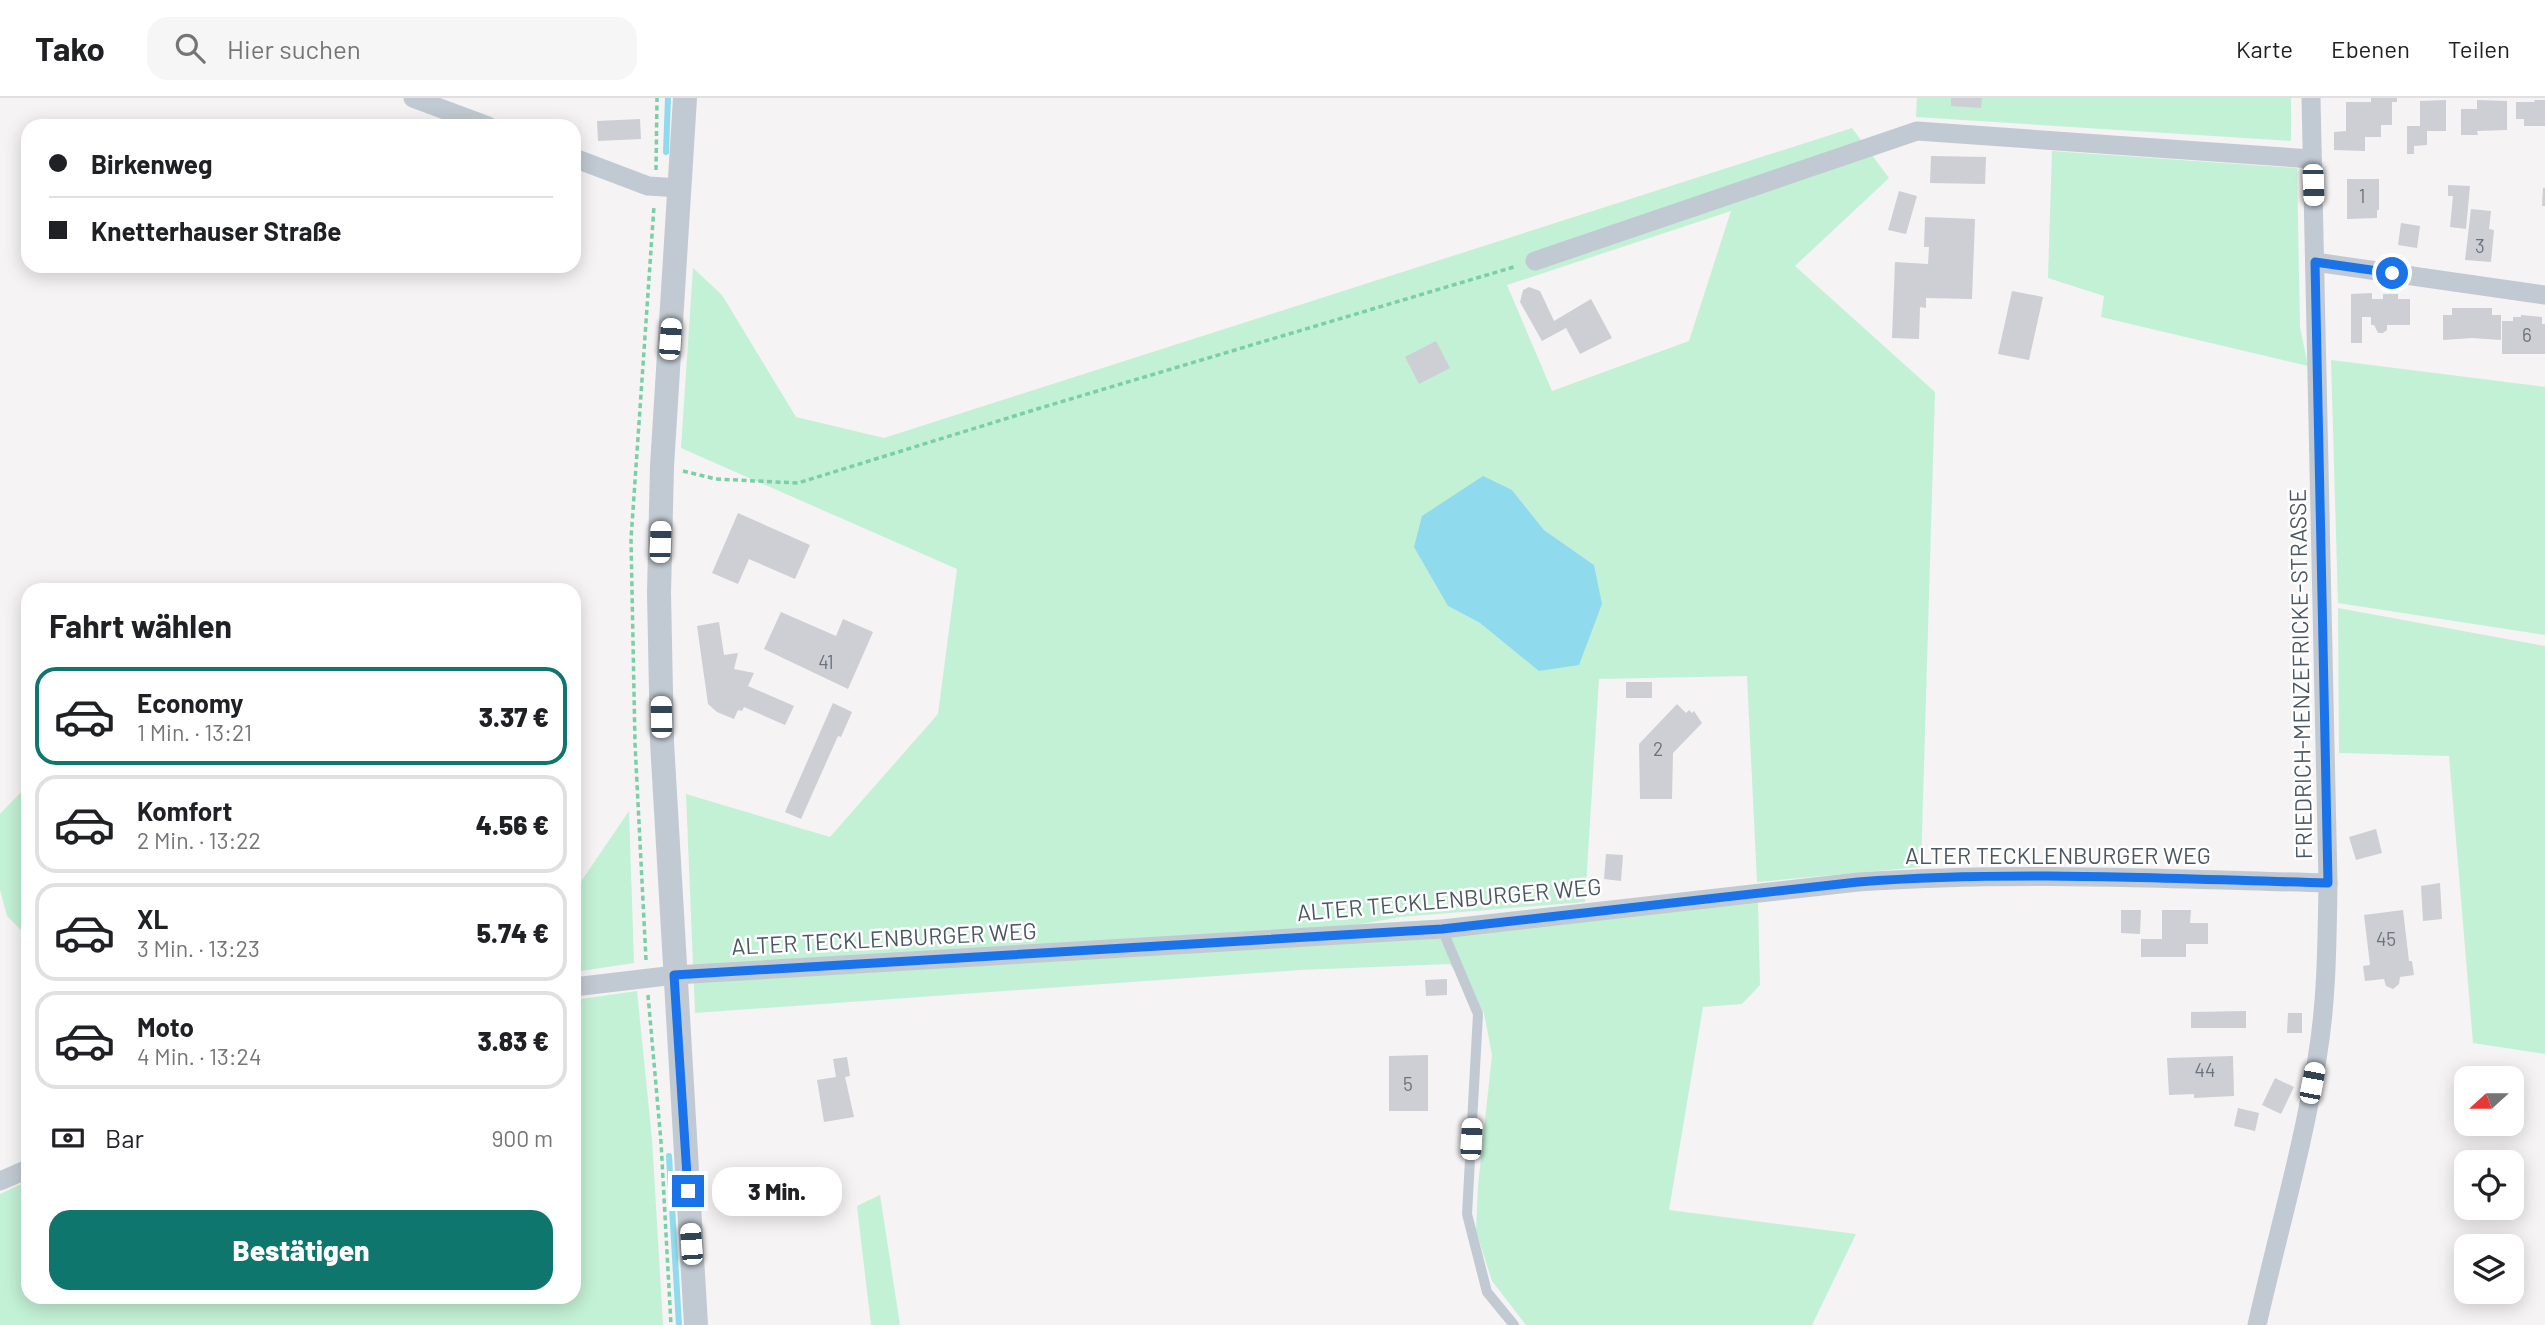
<!DOCTYPE html>
<html lang="de">
<head>
<meta charset="utf-8">
<style>
	:root { --surface:#fff; --page:#f6f6f6; --text:#202124; --muted:#757577; --line:#e0e0e0; --accent:#0f766e }
	body { margin:0; font-family:Barlow,sans-serif; background:var(--page); color:var(--text); height:100vh; display:flex; flex-direction:column; font-size:26px; white-space:nowrap }
	* { box-sizing:border-box; margin:0 }
	p { font-size:23px; color:var(--muted) }
	.icon { flex:none; width:38px; height:38px; fill:none; stroke:currentColor; stroke-width:2; stroke-linecap:round; stroke-linejoin:round }
	.map { position:relative; flex:1; overflow:hidden }
	.details { position:absolute; left:21px; top:485px; width:560px; height:721px; display:flex; flex-direction:column; background:var(--surface); border-radius:21px; box-shadow:0 4px 18px #0003 }
	.details>* { flex:none }
	.top-card { position:absolute; left:21px; top:21px; width:560px; height:154px; border-radius:21px; box-shadow:0 4px 18px #0003; display:grid; align-content:center; height:154px; padding:0 28px; background:var(--surface) }
	.needle { width:46px; rotate:249deg }
	.tools { position:absolute; left:2454px; top:968px; display:grid; gap:14px }
	.tools a { display:grid; place-items:center; width:70px; height:70px; border-radius:14px; background:var(--surface); box-shadow:0 4px 18px #0003; font-size:35px }
	.end { position:absolute; width:32px; height:32px; margin:-16px; border:9px solid #1a73e8; background:#fff; box-shadow:0 0 0 4px #fff }
	.from { border-radius:50% }
	.bubble { position:absolute; height:49px; border-radius:21px; background:var(--surface); box-shadow:0 4px 18px #0003; font-size:23px; font-weight:800; line-height:49px; text-align:center }
	.car { position:absolute; width:21px; height:42px; margin:-21px -10px; border-radius:9px; box-shadow:0 0 5px 2px #0007; background:linear-gradient(#fff 24%,#345 0 40%,#fff 0 76%,#345 0 86%,#fff 0) }
	.top-card b { display:flex; align-items:center; gap:24px; height:66px; font-size:26px }
	.top-card b+b { border-top:2px solid var(--line) }
	.top-card i { width:18px; height:18px; background:var(--text) }
	ul { padding:0; list-style:none }
	li { display:flex; align-items:center; gap:21px; height:98px; margin:0 14px 10px; padding:0 14px; border:4px solid var(--line); border-radius:21px }
	li div { flex:1 }
	li b { display:block; font-size:26px }
	li em { font-style:normal; font-weight:800 }
	li.on { border-color:var(--accent) }
	li>.icon { width:63px; height:63px; stroke-width:1.5 }
	h2 { padding:0 28px; font-size:32px; line-height:84px }
	.pay { display:flex; align-items:center; gap:18px; height:77px; padding:0 28px; font-size:26px }
	.pay p { margin-inline-start:auto }
	.cta { display:flex; gap:14px; margin-top:auto; padding:14px 28px }
	.cta a { flex:1; height:80px; border-radius:21px; background:var(--accent); color:#fff; font-size:28px; font-weight:800; line-height:80px; text-align:center }
	header { display:flex; align-items:center; gap:42px; box-sizing:border-box; height:98px; padding:0 35px; background:var(--surface); border-bottom:2px solid var(--line) }
	header strong { font-size:33px }
	nav { display:flex; gap:38px; margin-inline-start:auto; font-size:24px }
	.search { width:490px; height:63px; background:var(--page); display:flex; align-items:center; gap:18px; box-sizing:border-box; padding:0 24px; border-radius:21px; color:var(--muted); font-size:26px }
	.map>svg:first-child { display:block }
</style>
</head>
<body>
<header>
<strong>Tako</strong>
<div class="search"><svg class="icon" aria-label="search" viewBox="0 0 24 24"><circle cx="10" cy="10" r="6"/><path d="M15 15l6 6"/></svg>Hier suchen</div>
<nav><a>Karte</a><a>Ebenen</a><a>Teilen</a></nav>
</header>
<div class="map">
<svg width="2545" height="1227" viewBox="0 0 2545 1227">
	<rect width="100%" height="100%" fill="#f5f3f3"/>
	<g fill="#c3f1d5" fill-rule="evenodd">
		<polygon points="1917,0 2291,0 2291,43 1916,19"/>
		<path d="M1852,30l37,50 -94,88 140,126 -14,475 -164,15 -10,-206 -148,3 -14,223 -184,15 -40,7 397,-22 2,83 -18,19 -39,3 -34,203 187,24 -44,91h-286l-34,-44 -16,-50 2,-45 14,-131 -8,-42 -34,-49 -150,6 -605,43 -9,-219 144,43 108,-123 19,-145 -276,-121 12,-180 29,27 74,122 88,21zM1731,113l-42,130 -137,50 -45,-106zM1512,392l32,40 50,35 -54,106 -60,-48 -32,-17z"/>
		<polygon points="2052,53 2297,70 2300,229 2308,268 2101,219 2104,198 2048,180"/>
		<polygon points="2331,262 2545,289 2545,537 2338,505"/>
		<polygon points="2338,510 2545,548 2545,956 2473,945 2449,658 2339,655"/>
		<polygon points="28,687 28,839 7,818 0,792 0,716"/>
		<polygon points="629,713 634,865 574,874 574,794"/>
		<polygon points="637,893 652,1041 663,1227 0,1227 0,1096 28,1083 28,1199 574,1199 574,902"/>
		<polygon points="880,1097 900,1227 871,1227 857,1108"/>
	</g>
	<polygon fill="#90daee" points="1483,378 1512,392 1544,432 1594,467 1602,506 1579,567 1539,573 1480,525 1448,508 1414,449 1422,418"/>
	<g fill="none" stroke-linecap="round" stroke-linejoin="round">
		<g stroke="#90daee" stroke-width="6">
			<polyline points="666,54 668,0"/>
			<polyline points="669,1058 679,1227"/>
		</g>
	</g>
	<g fill="#cdcfd5">
		<polygon points="1951,0 1982,0 1981,10 1951,8"/>
		<polygon points="2371,0 2397,0 2397,4 2392,4 2392,27 2381,27 2381,39 2365,39 2365,53 2334,52 2334,34 2346,33 2346,4 2371,4"/>
		<polygon points="2446,2 2446,33 2427,33 2427,47 2414,48 2414,56 2407,56 2407,28 2420,28 2420,3"/>
		<polygon points="2477,2 2507,3 2507,32 2477,33 2478,37 2461,37 2461,11 2477,11"/>
		<polygon points="2534,2 2545,2 2545,28 2524,28 2524,21 2516,21 2516,4 2535,4"/>
		<polygon points="640,21 641,41 598,43 597,23"/>
		<polygon points="1931,58 1986,59 1985,86 1930,85"/>
		<polygon points="2347,81 2379,81 2379,112 2377,112 2377,120 2347,121"/>
		<polygon points="2448,87 2470,88 2466,131 2450,129 2453,98 2448,98"/>
		<polygon points="2543,90 2545,90 2545,108 2542,108"/>
		<polygon points="1899,93 1917,98 1906,136 1888,132"/>
		<polygon points="2471,111 2491,113 2489,131 2494,132 2491,164 2465,162"/>
		<polygon points="1925,119 1975,121 1972,201 1926,200 1926,210 1920,209 1919,241 1892,240 1895,164 1928,166 1929,149 1924,149"/>
		<polygon points="2401,125 2420,128 2417,150 2398,147"/>
		<polygon points="1529,189 1540,193 1554,223 1591,201 1612,240 1580,256 1566,230 1542,243 1520,204 1523,192"/>
		<polygon points="2012,193 2043,199 2029,262 1998,256"/>
		<polygon points="2372,195 2372,201 2383,201 2383,196 2398,196 2398,201 2410,201 2410,227 2387,227 2387,232 2383,235 2378,235 2374,227 2371,227 2371,219 2362,219 2362,245 2351,245 2351,196"/>
		<polygon points="2452,210 2492,210 2492,217 2501,217 2501,242 2472,240 2443,242 2443,217 2452,217"/>
		<polygon points="2521,217 2542,219 2542,226 2545,226 2545,256 2502,256 2502,223 2513,223 2513,219 2521,219"/>
		<polygon points="1436,243 1450,270 1419,286 1405,259"/>
		<polygon points="738,415 810,447 795,481 749,461 738,486 712,475"/>
		<polygon points="781,514 836,538 843,521 873,534 848,591 764,551"/>
		<polygon points="719,524 724,557 738,555 734,571 754,575 748,588 794,608 785,627 744,609 742,613 738,612 734,621 717,614 708,606 697,528"/>
		<rect x="1626" y="584" width="26" height="16"/>
		<polygon points="833,605 852,614 841,639 838,638 801,721 785,714"/>
		<polygon points="1677,606 1686,615 1689,612 1692,615 1694,613 1702,625 1673,655 1672,701 1640,701 1639,646"/>
		<polygon points="2376,731 2382,755 2356,762 2349,739"/>
		<polygon points="1606,756 1623,757 1621,783 1604,781"/>
		<polygon points="2440,785 2442,821 2423,823 2421,788"/>
		<polygon points="2121,812 2141,812 2140,836 2121,835"/>
		<polygon points="2162,812 2191,812 2190,825 2208,825 2208,846 2186,846 2186,859 2141,859 2141,841 2162,841"/>
		<polygon points="2403,812 2409,863 2412,863 2414,877 2400,879 2399,886 2393,891 2386,888 2384,881 2365,883 2363,868 2370,867 2364,817"/>
		<polygon points="1447,881 1447,897 1426,898 1425,882"/>
		<polygon points="2246,913 2246,930 2191,930 2191,914"/>
		<polygon points="2288,915 2302,915 2302,935 2287,935"/>
		<polygon points="1428,957 1428,1013 1389,1013 1389,958"/>
		<polygon points="2233,958 2234,998 2194,1000 2194,996 2169,997 2167,960"/>
		<polygon points="847,959 850,978 845,979 854,1019 824,1024 817,982 836,979 833,961"/>
		<polygon points="2275,980 2294,989 2281,1016 2262,1007"/>
		<polygon points="2238,1010 2259,1015 2255,1033 2234,1028"/>
	</g>
	<g fill="none" stroke-linecap="round" stroke-linejoin="round">
		<g stroke="#7ad0a6" stroke-width="3.5" stroke-dasharray="5 3.5" stroke-linecap="butt">
			<polyline points="656,72 657,0"/>
			<polyline points="683,373 716,381 798,385 1037,311 1517,168"/>
			<polyline points="646,862 635,646 631,441 654,108"/>
			<polyline points="648,897 661,1044 671,1227"/>
		</g>
		<polyline stroke="#c1cad2" stroke-width="10" points="1442,831 1478,916 1467,1116 1487,1194 1514,1227"/>
		<g stroke="#c1cad2" stroke-width="19">
			<polyline points="413,0 488,28"/>
			<polyline points="574,60 648,88 680,90"/>
			<polyline points="1535,163 1917,33 2312,61"/>
			<polyline points="2315,164 2545,197"/>
			<path d="M574,889l101,-12 767,-46 416,-47c156,-11 314,-3 470,1"/>
			<polyline points="0,1083 28,1071"/>
			<path d="M2257,1227c20,-89 46,-177 60,-266 10,-59 10,-117 11,-176l-17,-785"/>
		</g>
		<polyline stroke="#c1cad2" stroke-width="24" points="685,0 662,368 659,495 662,644 696,1227"/>
	</g>
	<g fill="none" stroke-linecap="round" stroke-linejoin="round">
		<path stroke="#1a73e8" stroke-width="9" d="M688,1093l-14,-216 768,-46 416,-47c155,-12 314,-3 470,1l-13,-621 77,11"/>
	</g>
	<g text-anchor="middle" dominant-baseline="central" stroke-width="5" stroke-linejoin="round" paint-order="stroke">
		<g font-size="19" fill="#6b747e">
			<text x="2362" y="97">1</text>
			<text x="2480" y="147">3</text>
			<text x="2527" y="236">6</text>
			<text x="826" y="563">41</text>
			<text x="1658" y="650">2</text>
			<text x="2386" y="840">45</text>
			<text x="2205" y="971">44</text>
			<text x="1408" y="985">5</text>
		</g>
		<g font-size="23" fill="#4a5661" stroke="#fff">
			<text transform="translate(2300 576) rotate(-91)">FRIEDRICH-MENZEFRICKE-STRASSE</text>
			<text x="2058" y="757">ALTER TECKLENBURGER WEG</text>
			<text transform="translate(1449 801) rotate(-5)">ALTER TECKLENBURGER WEG</text>
			<text transform="translate(884 840) rotate(-3)">ALTER TECKLENBURGER WEG</text>
		</g>
	</g>
</svg>
<div class="tools">
<a><svg class="needle" viewBox="-14 -14 28 28"><path d="M0-13l5 13h-10z" fill="#e53935"/><path d="M0 13l5-13h-10z" fill="#757577"/></svg></a>
<a><svg class="icon" aria-label="locate" viewBox="0 0 24 24"><circle cx="12" cy="12" r="6"/><path d="M12 2v4M12 18v4M2 12h4M18 12h4"/></svg></a>
<a><svg class="icon" aria-label="layers" viewBox="0 0 24 24"><path d="M12 4l9 5-9 5-9-5zM3 14l9 5 9-5"/></svg></a>
</div>
<i class="end from" style="left:2392px;top:175px"></i>
<i class="end" style="left:688px;top:1093px"></i>
<div class="bubble" style="left:712px;top:1069px;width:130px">3 Min.</div>
<i class="car" style="left:2313px;top:87px;rotate:178deg"></i>
<i class="car" style="left:670px;top:241px;rotate:4deg"></i>
<i class="car" style="left:660px;top:444px;rotate:2deg"></i>
<i class="car" style="left:661px;top:619px;rotate:359deg"></i>
<i class="car" style="left:2312px;top:985px;rotate:11deg"></i>
<i class="car" style="left:1471px;top:1041px;rotate:3deg"></i>
<i class="car" style="left:691px;top:1146px;rotate:356deg"></i>
<div class="top-card">
<b><i class="from"></i>Birkenweg</b>
<b><i></i>Knetterhauser Straße</b>
</div>
<section class="details">
<h2>Fahrt wählen</h2>
<ul>
<li class="on"><svg class="icon" aria-label="car" viewBox="0 0 24 24"><path d="M5 17H2v-5l4-1 3-4h7l3 4 3 1v5h-3M9 17h6M6 11h13"/><circle cx="7" cy="17" r="2"/><circle cx="17" cy="17" r="2"/></svg><div><b>Economy</b><p>1 Min. · 13:21</p></div><em>3.37 €</em></li>
<li><svg class="icon" aria-label="car" viewBox="0 0 24 24"><path d="M5 17H2v-5l4-1 3-4h7l3 4 3 1v5h-3M9 17h6M6 11h13"/><circle cx="7" cy="17" r="2"/><circle cx="17" cy="17" r="2"/></svg><div><b>Komfort</b><p>2 Min. · 13:22</p></div><em>4.56 €</em></li>
<li><svg class="icon" aria-label="car" viewBox="0 0 24 24"><path d="M5 17H2v-5l4-1 3-4h7l3 4 3 1v5h-3M9 17h6M6 11h13"/><circle cx="7" cy="17" r="2"/><circle cx="17" cy="17" r="2"/></svg><div><b>XL</b><p>3 Min. · 13:23</p></div><em>5.74 €</em></li>
<li><svg class="icon" aria-label="car" viewBox="0 0 24 24"><path d="M5 17H2v-5l4-1 3-4h7l3 4 3 1v5h-3M9 17h6M6 11h13"/><circle cx="7" cy="17" r="2"/><circle cx="17" cy="17" r="2"/></svg><div><b>Moto</b><p>4 Min. · 13:24</p></div><em>3.83 €</em></li>
</ul>
<div class="pay"><svg class="icon" aria-label="cash" viewBox="0 0 24 24"><path d="M3 7h18v10H3z"/><circle cx="12" cy="12" r="2"/></svg>Bar<p>900 m</p></div>
<div class="cta"><a>Bestätigen</a></div>
</section>
</div>
</body>
</html>
